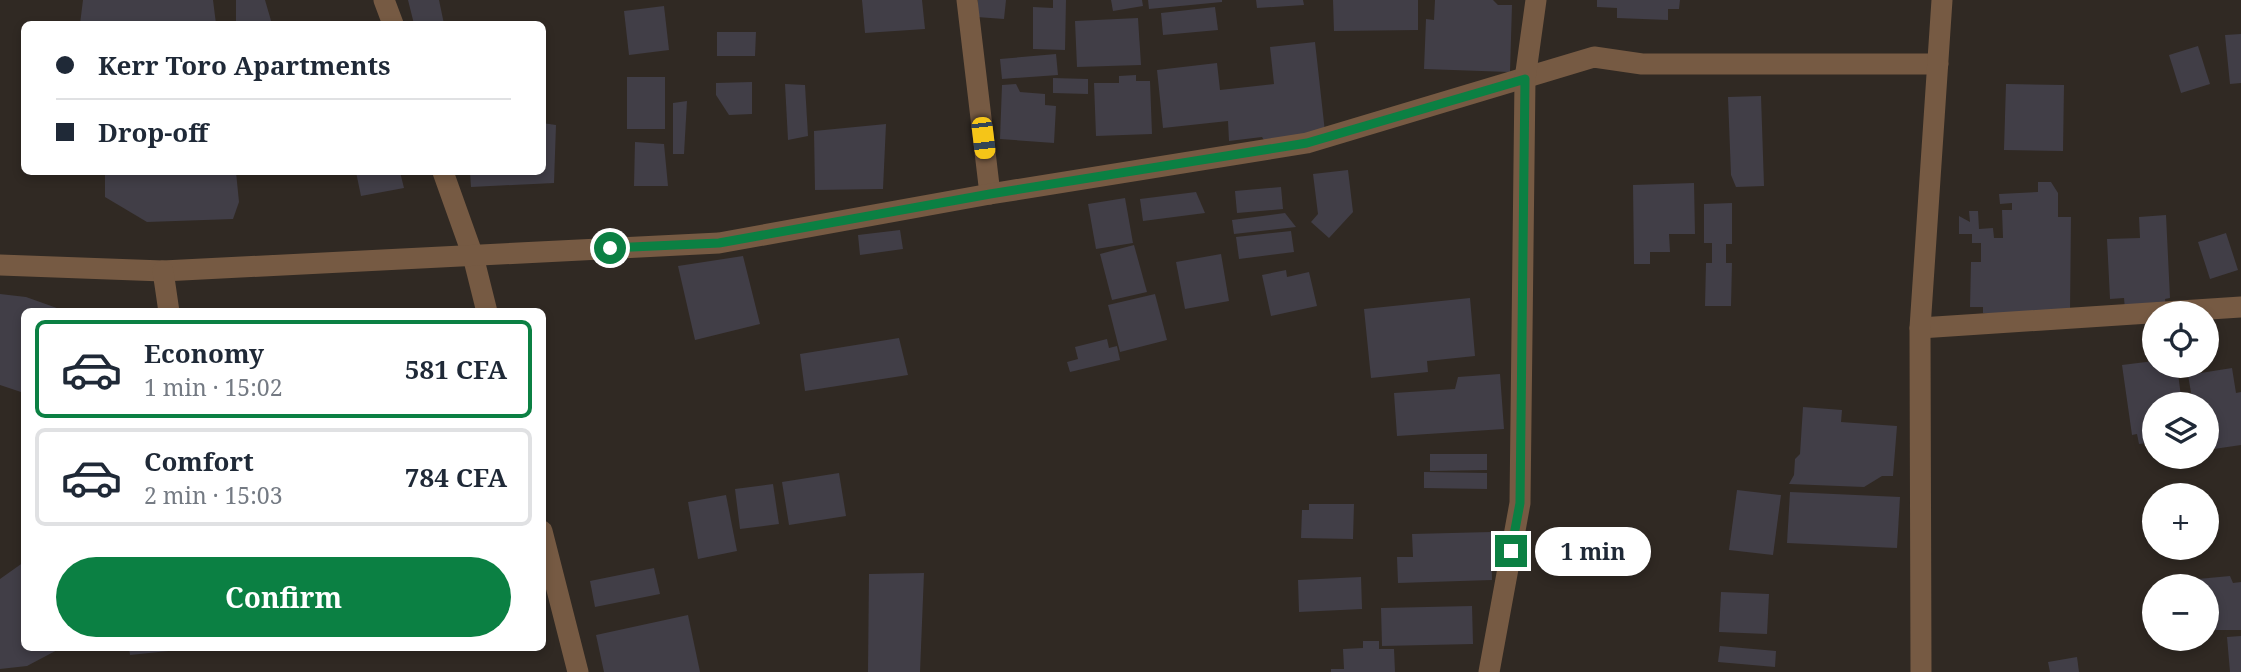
<!DOCTYPE html>
<html lang="en">
<head>
<meta charset="utf-8">
<style>
	:root { --surface:#fff; --page:#f2f2f3; --text:#1f2937; --muted:#747a83; --line:#e0e1e3; --accent:#0b8043 }
	body { margin:0; font-family:"Noto Serif",serif; background:var(--page); color:var(--text); height:100vh; display:flex; flex-direction:column; font-size:26px; white-space:nowrap }
	* { box-sizing:border-box; margin:0 }
	p { font-size:23px; color:var(--muted) }
	.icon { flex:none; width:38px; height:38px; fill:none; stroke:currentColor; stroke-width:2; stroke-linecap:round; stroke-linejoin:round }
	.map { position:relative; flex:1; overflow:hidden }
	.details { position:absolute; left:21px; top:308px; width:525px; height:343px; display:flex; flex-direction:column; background:var(--surface); border-radius:10px; box-shadow:0 4px 10px #0003 }
	.details>* { flex:none }
	.banner { position:absolute; left:21px; top:21px; width:525px; height:154px; border-radius:10px; box-shadow:0 4px 10px #0003; display:grid; align-content:center; height:154px; padding:0 35px; background:var(--surface) }
	.fabs { position:absolute; left:2142px; top:301px; display:grid; gap:14px }
	.fabs a { display:grid; place-items:center; width:77px; height:77px; border-radius:50%; background:var(--surface); box-shadow:0 4px 10px #0003; font-size:35px }
	.end { position:absolute; width:32px; height:32px; margin:-16px; border:9px solid #0b8043; background:#fff; box-shadow:0 0 0 4px #fff }
	.from { border-radius:50% }
	.bubble { position:absolute; height:49px; border-radius:24px; background:var(--surface); box-shadow:0 4px 10px #0003; font-size:23px; font-weight:700; line-height:49px; text-align:center }
	.car { position:absolute; width:21px; height:42px; margin:-21px -10px; border-radius:9px; box-shadow:0 0 5px 2px #0007; background:linear-gradient(#f5c518 24%,#345 0 40%,#f5c518 0 76%,#345 0 86%,#f5c518 0) }
	.banner b { display:flex; align-items:center; gap:24px; height:66px; font-size:26px }
	.banner b+b { border-top:2px solid var(--line) }
	.banner i { width:18px; height:18px; background:var(--text) }
	ul { padding:12px 0 0; list-style:none }
	li { display:flex; align-items:center; gap:21px; height:98px; margin:0 14px 10px; padding:0 21px; border:4px solid var(--line); border-radius:10px }
	li div { flex:1 }
	li b { display:block; font-size:26px }
	li em { font-style:normal; font-weight:700 }
	li.current { border-color:var(--accent) }
	li>.icon { width:63px; height:63px; stroke-width:1.5 }
	.primary-button { display:flex; gap:14px; margin-top:auto; padding:14px 35px }
	.primary-button a { flex:1; height:80px; border-radius:42px; background:var(--accent); color:#fff; font-size:28px; font-weight:700; line-height:80px; text-align:center }
	.map>svg:first-child { display:block }
</style>
</head>
<body>
<div class="map">
<svg width="2241" height="672" viewBox="0 0 2241 672">
	<rect width="100%" height="100%" fill="#302923"/>
	<g fill="#413e47">
		<polygon points="83,0 213,0 216,24 80,24"/>
		<polygon points="236,0 265,0 272,24 236,24"/>
		<polygon points="408,0 439,0 444,24 414,24"/>
		<polygon points="862,0 922,0 925,29 865,33"/>
		<polygon points="978,0 1006,0 1004,19 977,17"/>
		<polygon points="1053,0 1066,0 1065,50 1033,49 1033,7 1053,8"/>
		<polygon points="1111,0 1142,0 1143,6 1113,11"/>
		<polygon points="1148,0 1222,0 1222,2 1149,9"/>
		<polygon points="1256,0 1303,0 1304,5 1257,8"/>
		<polygon points="1333,0 1418,0 1418,30 1334,31"/>
		<polygon points="1435,0 1493,0 1498,5 1512,5 1510,72 1424,69 1426,19 1434,20"/>
		<polygon points="1597,0 1680,0 1679,9 1668,9 1668,20 1617,18 1617,8 1597,7"/>
		<polygon points="664,6 669,50 629,55 624,11"/>
		<polygon points="1215,7 1218,30 1163,35 1161,13"/>
		<polygon points="1138,18 1141,65 1077,67 1075,21"/>
		<polygon points="717,32 756,32 755,56 717,56"/>
		<polygon points="2241,34 2241,83 2230,84 2225,35"/>
		<polygon points="1315,42 1325,132 1268,147 1262,137 1229,141 1228,121 1163,128 1157,70 1217,63 1220,90 1274,84 1270,47"/>
		<polygon points="2198,46 2210,84 2181,93 2169,55"/>
		<polygon points="1056,54 1058,75 1002,79 1000,59"/>
		<polygon points="1136,75 1136,81 1150,81 1152,134 1096,136 1094,83 1119,83 1119,76"/>
		<rect x="627" y="77" width="38" height="52"/>
		<polygon points="1053,78 1088,79 1088,94 1053,93"/>
		<polygon points="752,82 752,114 729,115 716,95 716,83"/>
		<polygon points="785,84 805,85 808,136 788,140"/>
		<polygon points="1016,84 1020,92 1045,94 1045,105 1056,106 1054,143 1000,139 1002,85"/>
		<polygon points="2006,84 2064,85 2063,151 2004,150"/>
		<polygon points="1761,96 1764,186 1736,187 1731,175 1728,97"/>
		<polygon points="687,101 684,154 673,154 673,103"/>
		<polygon points="542,123 556,125 554,183 471,187 470,172 542,172"/>
		<polygon points="886,124 883,189 815,190 814,131"/>
		<polygon points="635,142 664,144 668,186 634,186"/>
		<polygon points="1348,170 1353,212 1329,238 1311,222 1318,214 1313,174"/>
		<polygon points="105,172 236,172 239,202 233,219 147,222 105,197"/>
		<polygon points="356,172 400,172 404,188 361,196"/>
		<polygon points="2038,182 2051,182 2058,193 2058,217 2071,217 2070,314 1983,313 1983,307 1970,307 1971,262 1981,262 1981,243 1972,243 1972,234 1959,234 1959,216 1970,222 1969,211 1978,211 1979,229 1993,228 1994,238 2003,238 2002,210 2012,210 2012,203 2000,204 1999,194 2038,192"/>
		<polygon points="1694,183 1695,234 1669,234 1670,252 1650,252 1650,264 1634,264 1633,185"/>
		<polygon points="1281,187 1283,209 1237,213 1235,191"/>
		<polygon points="1196,192 1205,213 1143,221 1140,199"/>
		<polygon points="1125,198 1133,243 1096,249 1088,204"/>
		<polygon points="1732,203 1732,244 1726,244 1726,263 1732,263 1731,306 1705,306 1706,263 1712,263 1712,243 1704,243 1704,204"/>
		<polygon points="1285,213 1296,227 1234,234 1232,220"/>
		<polygon points="2166,215 2170,298 2165,299 2166,307 2125,309 2124,298 2110,299 2107,239 2140,238 2139,217"/>
		<polygon points="900,230 903,249 860,255 858,235"/>
		<polygon points="1291,231 1294,252 1239,259 1236,237"/>
		<polygon points="2226,233 2238,270 2210,279 2198,242"/>
		<polygon points="1134,245 1147,292 1112,300 1100,254"/>
		<polygon points="1221,254 1229,301 1185,309 1176,262"/>
		<polygon points="743,256 760,324 695,340 678,266"/>
		<polygon points="1286,270 1287,277 1309,272 1317,306 1271,316 1262,275"/>
		<polygon points="0,294 26,297 68,312 24,312 24,393 0,385"/>
		<polygon points="1155,294 1167,340 1120,352 1108,305"/>
		<polygon points="1470,298 1475,356 1427,361 1428,372 1371,378 1364,309"/>
		<polygon points="899,338 908,375 805,391 800,354"/>
		<polygon points="1107,339 1109,348 1117,346 1120,360 1070,372 1067,362 1078,359 1075,347"/>
		<polygon points="2154,361 2154,366 2177,366 2182,404 2154,404 2154,442 2139,444 2137,434 2132,435 2122,365"/>
		<polygon points="2232,368 2236,393 2241,392 2241,445 2207,450 2207,404 2193,404 2188,375"/>
		<polygon points="1500,374 1504,429 1397,436 1394,393 1455,389 1458,377"/>
		<polygon points="1803,407 1842,410 1841,422 1897,426 1893,476 1882,476 1864,487 1789,484 1794,475 1795,459 1800,454"/>
		<polygon points="1430,454 1487,454 1487,470 1430,471"/>
		<polygon points="1424,472 1487,473 1487,489 1424,488"/>
		<polygon points="839,473 846,516 789,525 782,482"/>
		<polygon points="773,484 779,524 740,529 735,489"/>
		<polygon points="1737,490 1781,495 1773,555 1729,550"/>
		<polygon points="1790,492 1900,497 1897,548 1787,543"/>
		<polygon points="726,495 737,551 698,559 688,502"/>
		<polygon points="1309,504 1354,504 1353,539 1301,538 1302,510 1309,510"/>
		<polygon points="1491,532 1492,580 1398,583 1397,557 1413,557 1412,534"/>
		<polygon points="24,562 24,648 61,648 27,666 0,669 0,579"/>
		<polygon points="654,568 660,594 595,607 590,581"/>
		<polygon points="924,573 920,672 868,672 869,574"/>
		<polygon points="2230,576 2233,583 2241,582 2241,630 2207,630 2207,586 2191,586 2198,579"/>
		<polygon points="1361,577 1362,609 1299,612 1298,580"/>
		<polygon points="1721,592 1769,594 1767,634 1719,632"/>
		<polygon points="1472,606 1473,644 1382,646 1381,608"/>
		<polygon points="688,615 700,672 604,672 596,635"/>
		<polygon points="2241,636 2241,672 2230,672 2227,637"/>
		<polygon points="1363,641 1379,641 1379,649 1394,649 1395,672 1331,672 1331,669 1344,669 1343,649 1363,648"/>
		<polygon points="1720,646 1776,651 1775,667 1718,662"/>
		<polygon points="129,648 176,648 178,650 130,655"/>
		<polygon points="2077,657 2079,672 2050,672 2048,662"/>
	</g>
	<g fill="none" stroke-linecap="round" stroke-linejoin="round">
		<g stroke="#765a43" stroke-width="21">
			<polyline points="384,0 393,24"/>
			<polyline points="967,0 990,194"/>
			<polyline points="443,172 473,256 487,312"/>
			<polyline points="0,265 163,271 719,243 990,194 1307,143 1594,57 1642,64 1938,64"/>
			<polyline points="163,271 169,312"/>
			<polyline points="1920,328 2241,307"/>
			<polyline points="542,531 578,672"/>
			<polyline points="1489,672 1520,503 1525,79 1536,0"/>
			<polyline points="1921,672 1920,328 1942,0"/>
		</g>
	</g>
	<g fill="none" stroke-linecap="round" stroke-linejoin="round">
		<polyline stroke="#0b8043" stroke-width="9" points="610,248 719,243 990,194 1307,143 1525,79 1520,503 1511,551"/>
	</g>
</svg>
<div class="fabs">
<a><svg class="icon" aria-label="locate" viewBox="0 0 24 24"><circle cx="12" cy="12" r="6"/><path d="M12 2v4M12 18v4M2 12h4M18 12h4"/></svg></a>
<a><svg class="icon" aria-label="layers" viewBox="0 0 24 24"><path d="M12 4l9 5-9 5-9-5zM3 14l9 5 9-5"/></svg></a>
<a>+</a>
<a>−</a>
</div>
<i class="end from" style="left:610px;top:248px"></i>
<i class="end" style="left:1511px;top:551px"></i>
<div class="bubble" style="left:1535px;top:527px;width:116px">1 min</div>
<i class="car" style="left:983px;top:138px;rotate:173deg"></i>
<div class="banner">
<b><i class="from"></i>Kerr Toro Apartments</b>
<b><i></i>Drop-off</b>
</div>
<section class="details">
<ul>
<li class="current"><svg class="icon" aria-label="car" viewBox="0 0 24 24"><path d="M5 17H2v-5l4-1 3-4h7l3 4 3 1v5h-3M9 17h6M6 11h13"/><circle cx="7" cy="17" r="2"/><circle cx="17" cy="17" r="2"/></svg><div><b>Economy</b><p>1 min · 15:02</p></div><em>581 CFA</em></li>
<li><svg class="icon" aria-label="car" viewBox="0 0 24 24"><path d="M5 17H2v-5l4-1 3-4h7l3 4 3 1v5h-3M9 17h6M6 11h13"/><circle cx="7" cy="17" r="2"/><circle cx="17" cy="17" r="2"/></svg><div><b>Comfort</b><p>2 min · 15:03</p></div><em>784 CFA</em></li>
</ul>
<div class="primary-button"><a>Confirm</a></div>
</section>
</div>
</body>
</html>
